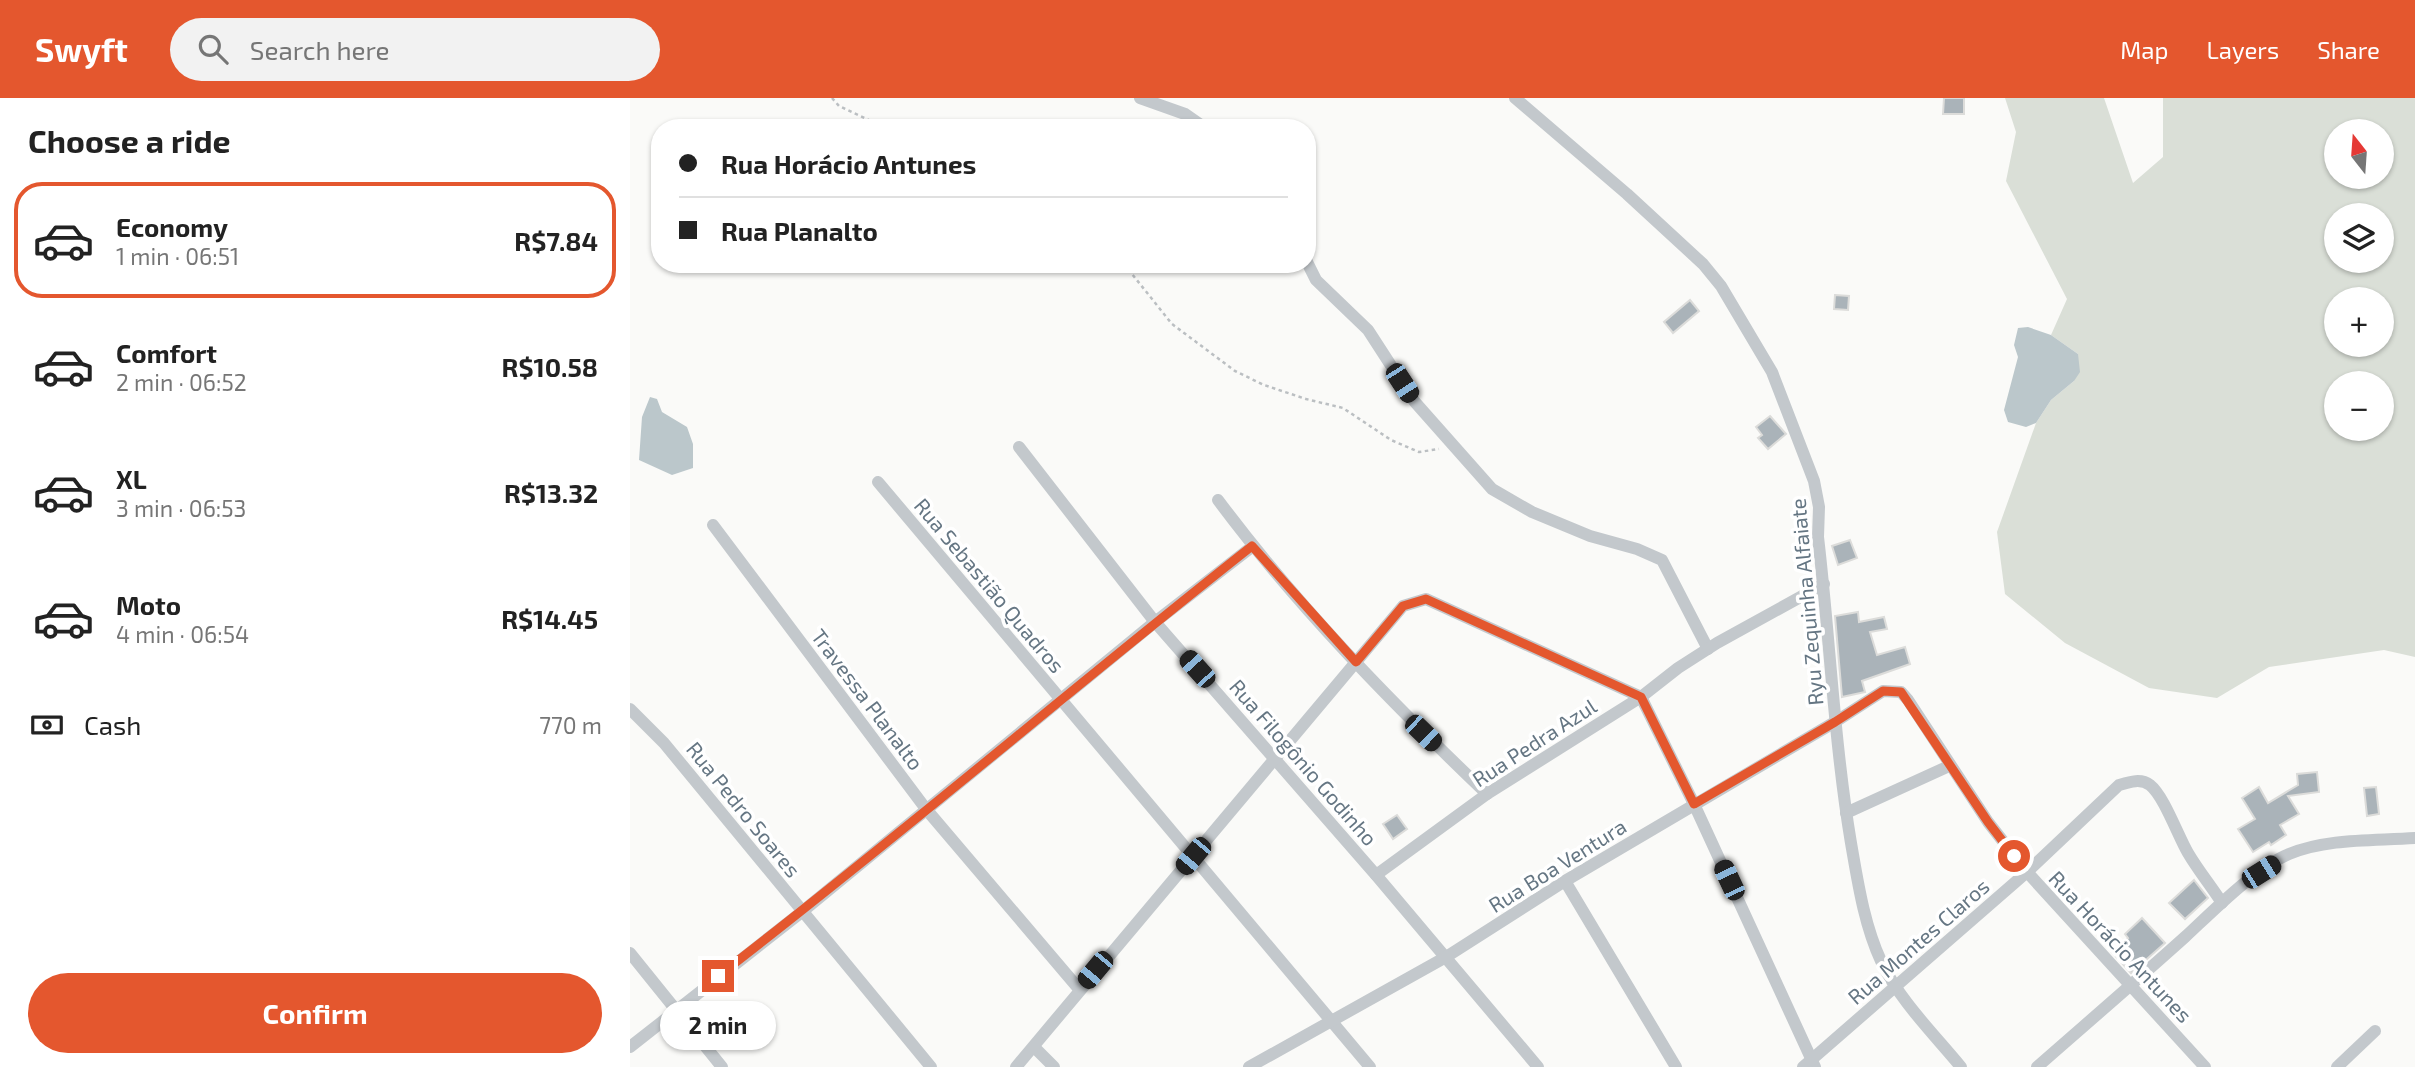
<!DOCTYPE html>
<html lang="en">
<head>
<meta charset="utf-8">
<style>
	:root { --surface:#fff; --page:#f2f2f2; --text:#222; --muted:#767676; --line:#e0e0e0; --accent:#e4572e }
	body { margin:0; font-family:"Exo 2",sans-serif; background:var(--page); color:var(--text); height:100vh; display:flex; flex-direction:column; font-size:26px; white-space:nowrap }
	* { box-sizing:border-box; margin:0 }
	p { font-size:23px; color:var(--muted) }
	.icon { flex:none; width:38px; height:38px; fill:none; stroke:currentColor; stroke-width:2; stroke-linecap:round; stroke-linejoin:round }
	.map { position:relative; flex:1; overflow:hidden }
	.side { display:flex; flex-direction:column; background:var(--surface); width:630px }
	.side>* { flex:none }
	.hud { position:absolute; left:21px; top:21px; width:665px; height:154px; border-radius:28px; box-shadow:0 2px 5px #0004; display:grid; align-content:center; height:154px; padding:0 28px; background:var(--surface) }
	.needle { width:46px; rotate:343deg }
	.buttons { position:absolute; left:1694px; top:21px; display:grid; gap:14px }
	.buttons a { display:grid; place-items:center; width:70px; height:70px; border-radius:50%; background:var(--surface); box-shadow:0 2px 5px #0004; font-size:35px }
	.end { position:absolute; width:32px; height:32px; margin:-16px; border:9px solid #e4572e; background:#fff; box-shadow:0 0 0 4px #fff }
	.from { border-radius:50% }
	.bubble { position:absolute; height:49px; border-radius:24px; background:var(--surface); box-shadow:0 2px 5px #0004; font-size:23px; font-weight:700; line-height:49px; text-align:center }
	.car { position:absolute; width:21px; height:42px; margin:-21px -10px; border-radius:9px; box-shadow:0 0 5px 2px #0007; background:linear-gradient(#222 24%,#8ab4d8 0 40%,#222 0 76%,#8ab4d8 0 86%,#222 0) }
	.hud b { display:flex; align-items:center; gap:24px; height:66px; font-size:26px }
	.hud b+b { border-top:2px solid var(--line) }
	.hud i { width:18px; height:18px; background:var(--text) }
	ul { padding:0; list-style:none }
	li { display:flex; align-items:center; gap:21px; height:116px; margin:0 14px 10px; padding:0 14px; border:4px solid transparent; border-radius:28px }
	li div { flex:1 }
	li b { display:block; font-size:26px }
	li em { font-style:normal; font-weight:700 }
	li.selected { border-color:var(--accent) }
	li>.icon { width:63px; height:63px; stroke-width:1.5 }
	h2 { padding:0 28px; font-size:32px; line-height:84px }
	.pay { display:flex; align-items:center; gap:18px; height:77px; padding:0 28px; font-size:26px }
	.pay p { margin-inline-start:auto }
	.primary-button { display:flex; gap:14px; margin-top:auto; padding:14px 28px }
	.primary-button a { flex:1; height:80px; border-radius:42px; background:var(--accent); color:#fff; font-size:28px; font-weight:700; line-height:80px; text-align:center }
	header { display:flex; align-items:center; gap:42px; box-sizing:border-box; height:98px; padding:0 35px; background:var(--accent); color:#fff }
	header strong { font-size:33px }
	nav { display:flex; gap:38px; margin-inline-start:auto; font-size:24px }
	.search { width:490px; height:63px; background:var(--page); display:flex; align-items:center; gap:18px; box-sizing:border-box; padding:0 24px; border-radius:38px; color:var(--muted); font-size:26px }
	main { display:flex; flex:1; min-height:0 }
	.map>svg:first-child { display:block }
</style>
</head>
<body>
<header>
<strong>Swyft</strong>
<div class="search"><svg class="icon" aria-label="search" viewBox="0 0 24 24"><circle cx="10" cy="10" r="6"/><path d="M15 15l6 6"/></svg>Search here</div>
<nav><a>Map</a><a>Layers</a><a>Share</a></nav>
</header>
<main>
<section class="side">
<h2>Choose a ride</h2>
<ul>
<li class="selected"><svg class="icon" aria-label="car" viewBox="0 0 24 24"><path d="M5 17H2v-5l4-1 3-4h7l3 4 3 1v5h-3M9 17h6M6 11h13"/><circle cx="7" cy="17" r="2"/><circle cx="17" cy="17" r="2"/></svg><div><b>Economy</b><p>1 min · 06:51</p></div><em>R$7.84</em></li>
<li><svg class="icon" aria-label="car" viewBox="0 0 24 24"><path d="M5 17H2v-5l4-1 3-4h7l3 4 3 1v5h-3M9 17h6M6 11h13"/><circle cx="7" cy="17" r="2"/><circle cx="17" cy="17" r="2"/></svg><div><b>Comfort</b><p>2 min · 06:52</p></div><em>R$10.58</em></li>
<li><svg class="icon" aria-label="car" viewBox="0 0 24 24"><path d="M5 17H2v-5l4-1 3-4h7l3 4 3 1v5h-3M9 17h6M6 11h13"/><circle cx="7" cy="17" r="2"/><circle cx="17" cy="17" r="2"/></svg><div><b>XL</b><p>3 min · 06:53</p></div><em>R$13.32</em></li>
<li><svg class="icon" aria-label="car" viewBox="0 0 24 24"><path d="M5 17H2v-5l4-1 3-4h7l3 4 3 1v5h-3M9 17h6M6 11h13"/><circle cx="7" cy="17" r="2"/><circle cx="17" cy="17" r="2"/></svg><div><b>Moto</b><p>4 min · 06:54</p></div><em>R$14.45</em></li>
</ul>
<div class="pay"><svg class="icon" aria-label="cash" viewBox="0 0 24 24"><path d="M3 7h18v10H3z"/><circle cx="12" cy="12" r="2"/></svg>Cash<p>770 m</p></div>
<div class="primary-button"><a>Confirm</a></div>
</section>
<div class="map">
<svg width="1785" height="969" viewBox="0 0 1785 969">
	<rect width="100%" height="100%" fill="#fafaf8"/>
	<path fill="#dadfd7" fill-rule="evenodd" d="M1375,0h99l29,85 30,-26v-59h252v559l-31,-7 -115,17 -52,31 -68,-10 -84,-45 -60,-49 -8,-62 39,-109 15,-23 23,-19 4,-27 -27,-19 16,-36 -61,-118 10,-49zM1706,33h46v46h-46zM1706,117h46v46h-46zM1706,201h46v46h-46zM1706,285h46v46h-46z"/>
	<g fill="#bbc7cb">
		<polygon points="1398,229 1421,237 1448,256 1450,274 1444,283 1421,302 1406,325 1396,329 1378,324 1374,312 1388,259 1384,247 1388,230"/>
		<polygon points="20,299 27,301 32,314 57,329 63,346 63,370 42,377 9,362 12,319"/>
	</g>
	<g fill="#aab3b9" stroke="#dcdcda" stroke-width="2">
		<polygon points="1314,0 1334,0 1334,16 1313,16"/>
		<polygon points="1205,197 1219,198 1218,212 1204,211"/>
		<polygon points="1060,202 1069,213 1043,235 1034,224"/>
		<polygon points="1140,318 1156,336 1138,351 1128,340 1132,337 1126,329"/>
		<polygon points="1220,442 1227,460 1208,467 1202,448"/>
		<polygon points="1228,514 1229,524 1254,519 1257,531 1240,534 1247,557 1275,549 1280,566 1232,583 1235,594 1212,599 1205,518"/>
		<polygon points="1687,674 1689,694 1658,698 1669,716 1650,727 1656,737 1641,747 1639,744 1623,754 1608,731 1625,721 1612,700 1629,689 1638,705 1668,687 1667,676"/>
		<polygon points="1746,689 1749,716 1737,718 1734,690"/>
		<polygon points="767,717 777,731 763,741 753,726"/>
		<polygon points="1564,782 1578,800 1555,821 1539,805"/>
		<polygon points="1512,820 1535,845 1501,875 1482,854 1498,840 1495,836"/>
	</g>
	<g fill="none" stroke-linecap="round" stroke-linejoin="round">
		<g stroke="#bbbfc2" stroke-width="2.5" stroke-dasharray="3.5 3.5" stroke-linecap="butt">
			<polyline points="202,0 209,8 256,30"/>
			<polyline points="494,166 542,226 605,273 634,287 676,301 713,310 761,342 789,354 809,351"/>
		</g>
		<g stroke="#c3c8cc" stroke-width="12">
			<polyline points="510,0 555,16 575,30"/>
			<path d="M885,0l112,96 76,70 18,22 51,86 42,109 5,26 -1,30c12,102 16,205 33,306 7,40 13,81 30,118 18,39 53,73 80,106"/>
			<polyline points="677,164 686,182 738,232 784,303 862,391 902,414 960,438 1007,451 1032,462 1078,551"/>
			<polyline points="389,349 525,524 746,777 908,969"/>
			<polyline points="248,384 740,969"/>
			<path d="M588,402c79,106 173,202 269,294"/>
			<polyline points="83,427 296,711 449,891"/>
			<polyline points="0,611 34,645 301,969"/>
			<polyline points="1216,715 1319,668"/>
			<polyline points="746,777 857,696 1011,599 1048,570 1087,545 1194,486"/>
			<polyline points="935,783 1046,969"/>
			<polyline points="0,855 92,969"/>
			<polyline points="0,949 173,813 525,524 623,448"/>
			<polyline points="404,949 424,969"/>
			<polyline points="386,969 773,508 796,501 1011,599 1064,706 1185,969"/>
			<polyline points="619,969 816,859 935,783 1205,624 1253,593 1271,594 1278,602 1358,724 1397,774 1575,969"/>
			<path d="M1173,969l224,-195 92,-87c10,-3 22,-7 31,0 14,11 28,51 38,68 10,17 23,33 34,50"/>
			<path d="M1407,969c49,-43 99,-86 148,-130 27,-25 70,-69 104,-83 39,-16 85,-13 126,-16"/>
			<polyline points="1707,969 1745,933"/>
		</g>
	</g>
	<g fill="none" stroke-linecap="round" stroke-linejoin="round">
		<path stroke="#e4572e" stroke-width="9" d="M88,878c181,-139 355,-289 534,-430l104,116 47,-56 23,-7 215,98 53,107 141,-82 48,-31 18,1 87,130 26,34"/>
	</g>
	<g text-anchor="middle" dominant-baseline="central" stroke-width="7" stroke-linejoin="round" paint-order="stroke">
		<g font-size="21" fill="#657683" stroke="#fff">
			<text transform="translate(360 487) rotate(50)">Rua Sebastião Quadros</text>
			<text transform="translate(1176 504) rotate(-95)">Ryu Zequinha Alfaiate</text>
			<text transform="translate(238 601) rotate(53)">Travessa Planalto</text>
			<text transform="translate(904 644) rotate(-33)">Rua Pedra Azul</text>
			<text transform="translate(674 664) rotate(49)">Rua Filogônio Godinho</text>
			<text transform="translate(114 711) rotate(51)">Rua Pedro Soares</text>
			<text transform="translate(927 767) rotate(-32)">Rua Boa Ventura</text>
			<text transform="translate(1288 843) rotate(-41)">Rua Montes Claros</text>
			<text transform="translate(1491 848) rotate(47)">Rua Horácio Antunes</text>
		</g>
	</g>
</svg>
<div class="buttons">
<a><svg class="needle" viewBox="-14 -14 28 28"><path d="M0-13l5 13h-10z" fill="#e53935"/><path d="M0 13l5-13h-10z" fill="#767676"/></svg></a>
<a><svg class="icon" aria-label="layers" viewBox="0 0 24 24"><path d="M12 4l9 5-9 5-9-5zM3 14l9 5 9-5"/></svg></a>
<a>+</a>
<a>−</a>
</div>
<i class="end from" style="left:1384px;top:758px"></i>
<i class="end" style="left:88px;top:878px"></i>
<div class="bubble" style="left:30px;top:903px;width:116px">2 min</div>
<i class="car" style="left:772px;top:285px;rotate:147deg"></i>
<i class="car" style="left:567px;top:571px;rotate:318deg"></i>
<i class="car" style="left:793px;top:635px;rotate:134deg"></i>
<i class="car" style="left:563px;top:758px;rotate:220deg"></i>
<i class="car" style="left:1631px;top:774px;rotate:58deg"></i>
<i class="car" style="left:1099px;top:782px;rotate:335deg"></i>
<i class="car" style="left:465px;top:872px;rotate:220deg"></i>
<div class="hud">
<b><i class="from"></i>Rua Horácio Antunes</b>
<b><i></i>Rua Planalto</b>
</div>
</div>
</main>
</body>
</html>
